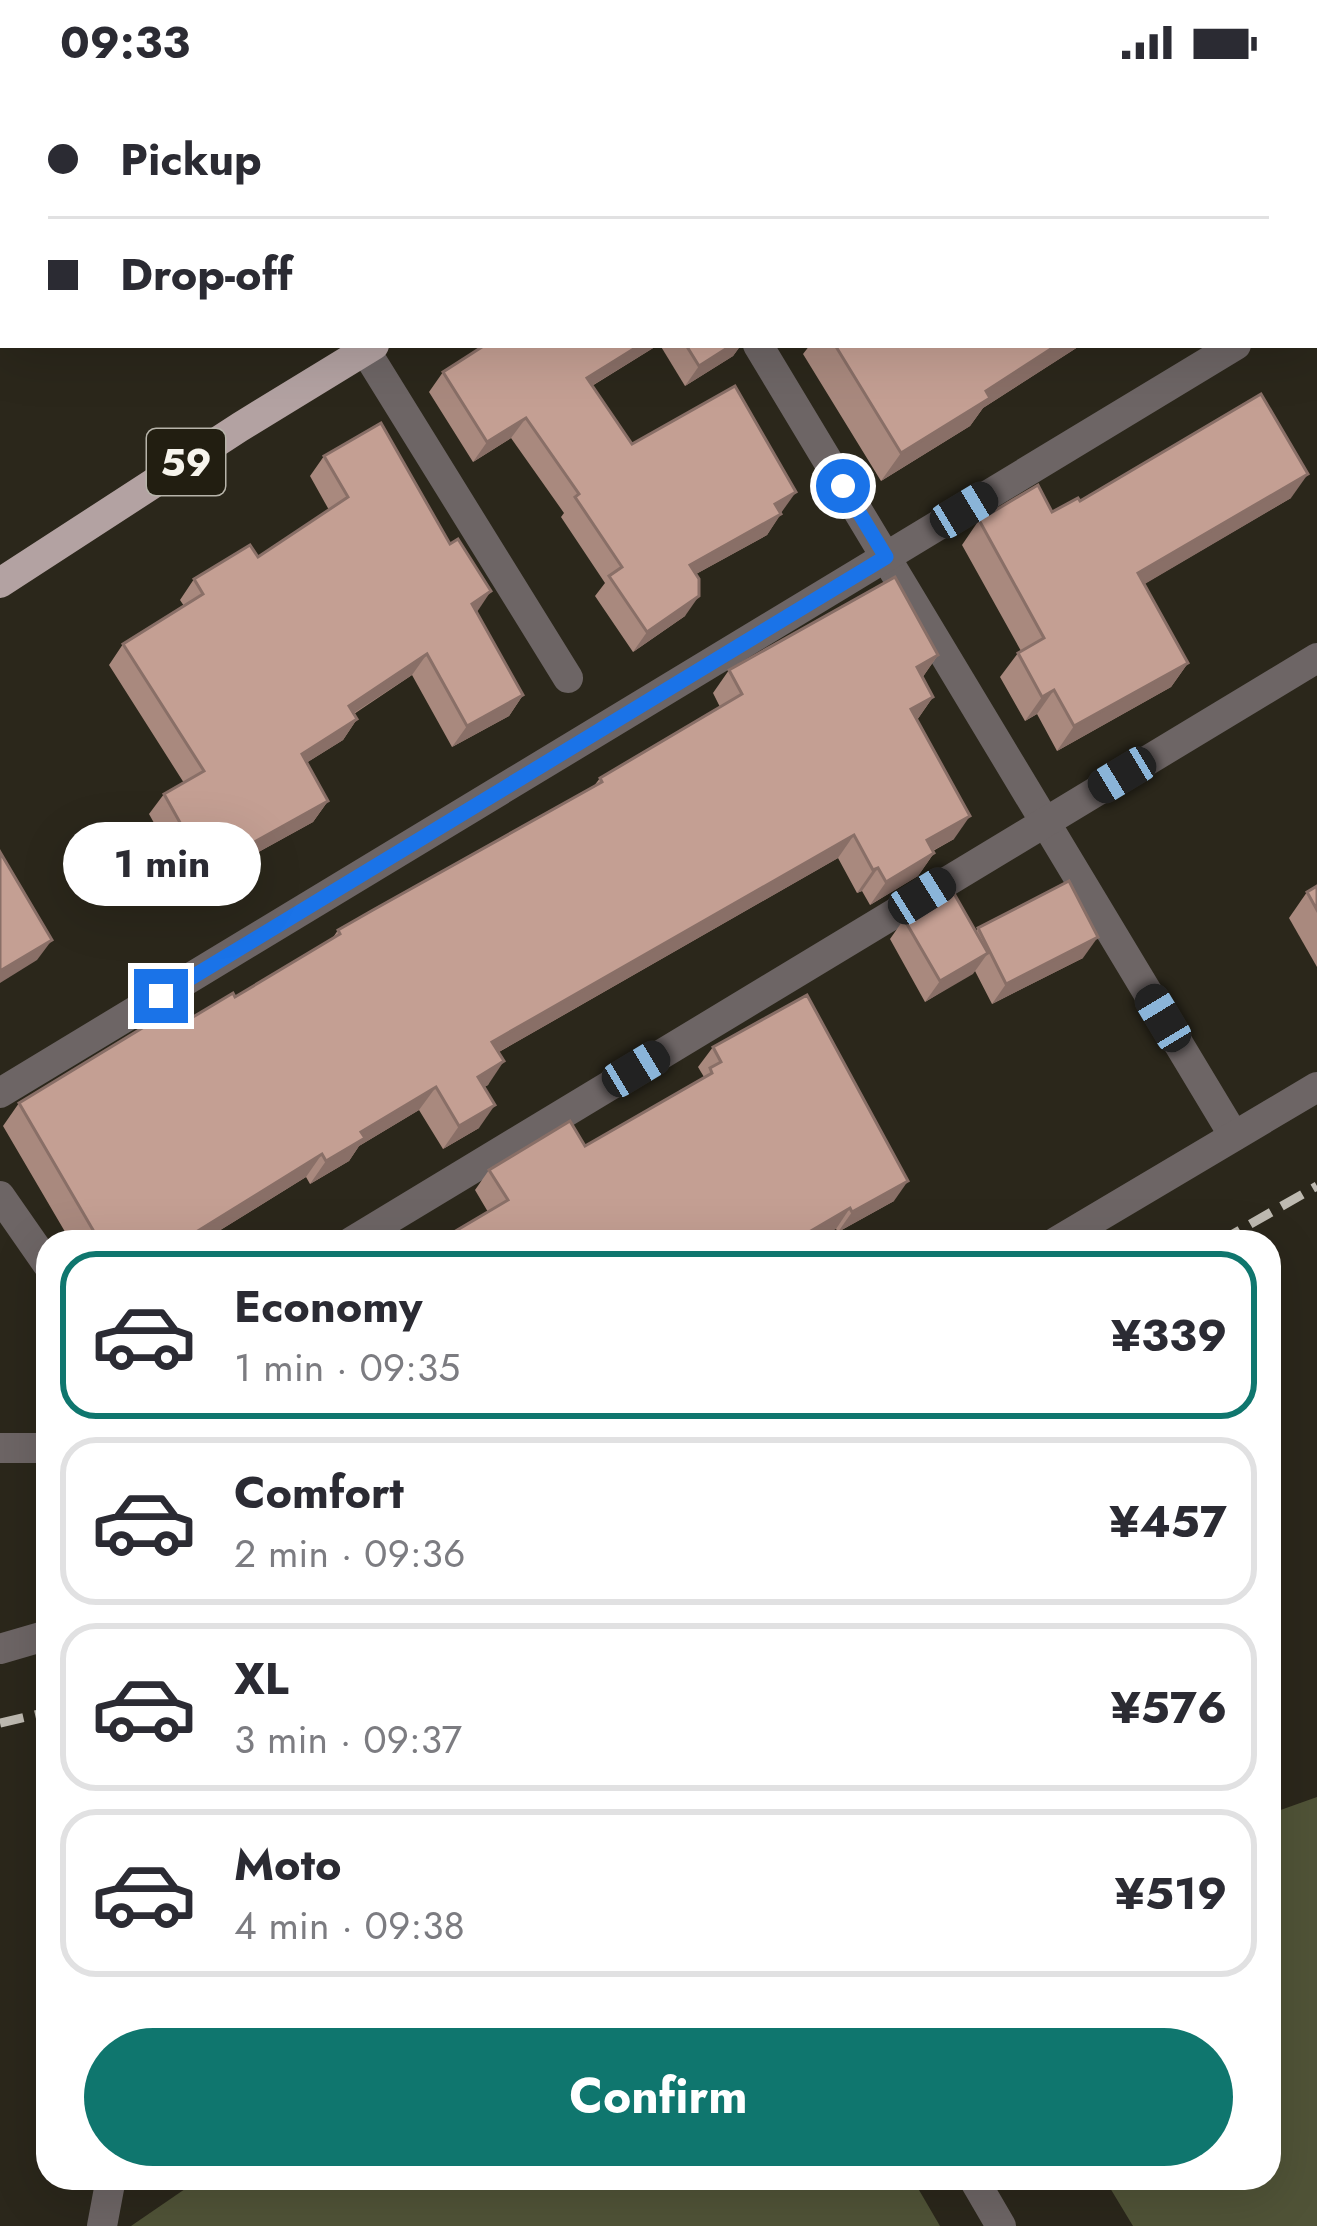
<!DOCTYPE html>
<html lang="en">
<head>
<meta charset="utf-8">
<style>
	:root { --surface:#fff; --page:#f2f2f3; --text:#2b2b33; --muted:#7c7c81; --line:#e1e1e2; --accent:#0f766e }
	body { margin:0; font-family:Jost,sans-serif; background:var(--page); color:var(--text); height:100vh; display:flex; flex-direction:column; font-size:45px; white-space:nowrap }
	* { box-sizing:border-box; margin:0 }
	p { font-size:39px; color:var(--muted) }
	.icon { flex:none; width:66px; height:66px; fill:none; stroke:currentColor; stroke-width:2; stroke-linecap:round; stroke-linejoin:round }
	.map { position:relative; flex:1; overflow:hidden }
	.drawer { position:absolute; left:36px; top:1146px; width:1245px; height:960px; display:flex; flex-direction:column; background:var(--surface); border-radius:36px; box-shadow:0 12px 48px #0002 }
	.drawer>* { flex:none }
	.banner { position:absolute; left:0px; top:0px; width:1317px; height:264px; box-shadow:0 12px 48px #0002; display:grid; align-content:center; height:264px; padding:0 48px; background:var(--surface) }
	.end { position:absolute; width:54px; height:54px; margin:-27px; border:15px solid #1a73e8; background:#fff; box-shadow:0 0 0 6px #fff }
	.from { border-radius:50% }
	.bubble { position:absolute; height:84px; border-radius:42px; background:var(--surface); box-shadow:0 12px 48px #0002; font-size:39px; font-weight:700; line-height:84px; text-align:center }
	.car { position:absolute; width:36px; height:72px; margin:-36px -18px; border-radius:15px; box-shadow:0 0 9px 3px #0007; background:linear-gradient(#222 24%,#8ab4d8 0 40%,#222 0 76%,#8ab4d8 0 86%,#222 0) }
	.banner b { display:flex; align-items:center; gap:42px; height:114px; font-size:45px }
	.banner b+b { border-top:3px solid var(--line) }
	.banner i { width:30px; height:30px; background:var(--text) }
	ul { padding:21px 0 0; list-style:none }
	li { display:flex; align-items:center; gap:36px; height:168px; margin:0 24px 18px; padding:0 24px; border:6px solid var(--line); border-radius:36px }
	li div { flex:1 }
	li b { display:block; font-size:45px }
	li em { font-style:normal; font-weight:700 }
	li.current { border-color:var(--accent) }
	li>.icon { width:108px; height:108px; stroke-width:1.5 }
	.primary-button { display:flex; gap:24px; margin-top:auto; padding:24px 48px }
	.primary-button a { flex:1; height:138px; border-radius:72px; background:var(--accent); color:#fff; font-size:48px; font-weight:700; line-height:138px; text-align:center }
	.status { display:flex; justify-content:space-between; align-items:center; height:84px; padding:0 60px; background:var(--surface); direction:ltr }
	.status svg { height:33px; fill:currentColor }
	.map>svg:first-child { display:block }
</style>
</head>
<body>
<div class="status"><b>09:33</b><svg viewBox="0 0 49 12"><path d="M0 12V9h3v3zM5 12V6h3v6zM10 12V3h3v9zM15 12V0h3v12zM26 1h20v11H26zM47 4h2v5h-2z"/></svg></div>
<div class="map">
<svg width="1317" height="2142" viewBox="0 0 1317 2142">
	<rect width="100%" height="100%" fill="#2b271b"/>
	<g fill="#505337">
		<polygon points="1317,1713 1317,2142 1133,2142 1104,2094 1269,2094 1269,1730"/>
		<polygon points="201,2094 912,2094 940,2142 131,2142"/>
	</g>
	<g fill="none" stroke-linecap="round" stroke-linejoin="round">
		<g stroke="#6d6565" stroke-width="30">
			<polyline points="1314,214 1317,212"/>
			<polyline points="758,261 1234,1052"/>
			<polyline points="365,266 568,594"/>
			<polyline points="0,1009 1236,261"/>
			<polyline points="0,1112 48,1181"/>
			<polyline points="351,1158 1317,574"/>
			<polyline points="1056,1158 1317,1003"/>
			<polyline points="0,1565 48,1551"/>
			<polyline points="102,2142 111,2094"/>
		</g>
		<g stroke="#6d6565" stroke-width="30">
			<polyline points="0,1364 48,1364"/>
			<polyline points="973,2094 1001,2142"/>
		</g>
		<g stroke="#b3a2a2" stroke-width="30">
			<polyline points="795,3 800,0"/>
			<polyline points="0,499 240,343 374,261"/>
		</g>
		<g stroke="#bebab1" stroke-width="9" stroke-dasharray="24 12" stroke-linecap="butt">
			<polyline points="1219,1158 1317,1102"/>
			<polyline points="0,1639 48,1628"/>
		</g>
	</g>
	<g fill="#a9897e">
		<polygon points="658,261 592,302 632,360 781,429 767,451 696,490 685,532 633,568 595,512 605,499 561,433 564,429 511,354 473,378 429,308 443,288"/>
		<polygon points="660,261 741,261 733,272 685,302"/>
		<polygon points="810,261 1081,261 983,324 970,342 881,397 803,270"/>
		<polygon points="324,372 477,528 523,611 509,632 452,663 412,591 354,630 357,635 343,656 306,679 328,717 313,738 191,805 149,730 164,710 184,699 109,581 123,560 184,522 180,516 194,495 258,473 329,426 310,392"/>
		<polygon points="1291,414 1144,500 1188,579 1171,603 1057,667 1037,630 1025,637 1000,593 1018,569 1021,567 962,461 979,436 1052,428 1080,417"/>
		<polygon points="938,571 922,594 933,613 917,636 954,755 933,767 934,769 918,792 870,821 862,807 857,809 838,774 499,968 488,1001 484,1003 479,1044 443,1065 419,1026 359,1062 349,1077 310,1100 306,1093 201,1158 71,1158 3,1042 19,1019 235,913 332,855 338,846 594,702 600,694 720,623 713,609 729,586"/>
		<polygon points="1317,802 1317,883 1289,834 1307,808"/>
		<polygon points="904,835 975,848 978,844 1083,874 992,920 975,887 925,918 890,855"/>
		<polygon points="713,963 894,1117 838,1148 836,1145 488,1128 475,1106 489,1086 585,1062 704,993 698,983"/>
	</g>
	<g fill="#896f67">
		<polygon points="640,261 658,261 572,314 587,294"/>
		<polygon points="732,261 741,261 733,272 685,302 699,282"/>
		<polygon points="1057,261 1081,261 983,324 970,342 881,397 901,369 986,307"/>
		<polygon points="526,334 511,354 473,378 487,358"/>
		<polygon points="1308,390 1291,414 1121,514 1138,489"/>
		<polygon points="796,408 781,429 761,440 775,420"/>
		<polygon points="781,430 767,451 676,501 690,481"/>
		<polygon points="491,507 477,528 472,520"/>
		<polygon points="699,512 685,532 633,568 647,548"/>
		<polygon points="427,570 412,591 334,642 349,622"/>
		<polygon points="938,571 922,594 917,583"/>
		<polygon points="1188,579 1171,603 1057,667 1074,642"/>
		<polygon points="1054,606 1037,630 1025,637 1042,613"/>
		<polygon points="523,611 509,632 452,663 467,642"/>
		<polygon points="933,613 917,636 911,625"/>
		<polygon points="357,635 343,656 287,691 302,670"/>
		<polygon points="328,717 313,738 191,805 206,785"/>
		<polygon points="970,732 954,755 910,779 927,756"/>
		<polygon points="854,751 838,774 476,981 492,958"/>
		<polygon points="934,769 918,792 870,821 886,798"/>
		<polygon points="878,784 862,807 857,809 873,786"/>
		<polygon points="1098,853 1083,874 992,920 1006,900"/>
		<polygon points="52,856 37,876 0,899 0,887"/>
		<polygon points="988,869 973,890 925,918 940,897"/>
		<polygon points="504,977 488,1001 461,1016 478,993"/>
		<polygon points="436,1003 419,1026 359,1062 349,1077 310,1100 326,1077 361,1048"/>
		<polygon points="495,1021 479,1044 443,1065 459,1042"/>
		<polygon points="322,1070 306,1093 201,1158 180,1158"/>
		<polygon points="908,1097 894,1117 838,1148 852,1128"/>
		<polygon points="850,1124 836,1145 813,1158 792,1158"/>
	</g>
	<g fill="#c49f93" stroke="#896f67" stroke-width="3">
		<polygon points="908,0 1136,0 1138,3 904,3"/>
		<polygon points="485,261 640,261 587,294 632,360 735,302 796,408 775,420 781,430 690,481 699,495 699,512 647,548 609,492 622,483 575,413 579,410 526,334 487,358 443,288"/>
		<polygon points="686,261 732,261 699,282"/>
		<polygon points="835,261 1057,261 986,307 990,314 901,369"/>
		<polygon points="1261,310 1308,390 1138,489 1188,579 1074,642 1054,606 1042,613 1018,569 1044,554 979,436 1038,401 1052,428 1078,414 1080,417"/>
		<polygon points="381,339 450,460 458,455 491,507 472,520 523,611 467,642 427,570 349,622 357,635 302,670 328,717 206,785 164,710 204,687 123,560 203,510 194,495 250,461 258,473 348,413 324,372"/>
		<polygon points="895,493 938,571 917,583 933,613 911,625 970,732 927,756 934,769 886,798 878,784 873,786 854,751 492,958 504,977 478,993 495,1021 459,1042 436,1003 361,1048 365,1054 326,1077 322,1070 180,1158 100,1158 19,1019 180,921 188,936 233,909 235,913 340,850 338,846 373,826 602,698 600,694 742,610 729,586"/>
		<polygon points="0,768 52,856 0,887"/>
		<polygon points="1069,797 1098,853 1006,900 978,844"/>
		<polygon points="1317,802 1317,826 1307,808"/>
		<polygon points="952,806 988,869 940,897 904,835"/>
		<polygon points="807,911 908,1097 852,1128 850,1124 792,1158 437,1158 508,1116 489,1086 570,1037 585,1062 712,989 710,984 721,978 713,963"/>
	</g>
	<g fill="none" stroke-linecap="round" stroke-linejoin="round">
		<polyline stroke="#1a73e8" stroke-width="15" points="161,912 886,473 843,402"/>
	</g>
	<g text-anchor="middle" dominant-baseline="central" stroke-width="12" stroke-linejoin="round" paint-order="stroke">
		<rect fill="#221e11" stroke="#b7b4aa" stroke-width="3" x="147" y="345" width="78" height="66" rx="9"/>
		<g font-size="39" font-weight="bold" fill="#f7f4ec">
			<text x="186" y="378">59</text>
		</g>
	</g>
</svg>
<i class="end from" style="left:843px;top:402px"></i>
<i class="end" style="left:161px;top:912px"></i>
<div class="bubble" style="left:63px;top:738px;width:198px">1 min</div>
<i class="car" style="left:964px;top:426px;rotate:59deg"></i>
<i class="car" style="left:1122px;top:691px;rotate:239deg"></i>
<i class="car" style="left:922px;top:812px;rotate:58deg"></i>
<i class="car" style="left:1163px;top:934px;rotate:329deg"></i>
<i class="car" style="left:636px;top:985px;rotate:59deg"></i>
<div class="banner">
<b><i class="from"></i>Pickup</b>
<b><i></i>Drop-off</b>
</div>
<section class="drawer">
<ul>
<li class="current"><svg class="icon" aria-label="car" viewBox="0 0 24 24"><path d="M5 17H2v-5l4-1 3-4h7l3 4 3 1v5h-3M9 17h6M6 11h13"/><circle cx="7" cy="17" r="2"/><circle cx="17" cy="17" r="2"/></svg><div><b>Economy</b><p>1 min · 09:35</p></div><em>¥339</em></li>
<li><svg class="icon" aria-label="car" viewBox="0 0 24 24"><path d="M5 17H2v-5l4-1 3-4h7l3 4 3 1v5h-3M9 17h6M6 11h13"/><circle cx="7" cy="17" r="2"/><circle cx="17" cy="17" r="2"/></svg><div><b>Comfort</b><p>2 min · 09:36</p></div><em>¥457</em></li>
<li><svg class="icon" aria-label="car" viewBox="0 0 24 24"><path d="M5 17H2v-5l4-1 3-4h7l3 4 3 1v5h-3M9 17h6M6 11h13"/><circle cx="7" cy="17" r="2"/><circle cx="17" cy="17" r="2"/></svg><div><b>XL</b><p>3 min · 09:37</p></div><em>¥576</em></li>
<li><svg class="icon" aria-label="car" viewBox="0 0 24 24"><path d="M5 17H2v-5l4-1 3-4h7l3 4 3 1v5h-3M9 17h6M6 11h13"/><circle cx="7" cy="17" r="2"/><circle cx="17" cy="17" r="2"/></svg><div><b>Moto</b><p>4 min · 09:38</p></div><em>¥519</em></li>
</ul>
<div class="primary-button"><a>Confirm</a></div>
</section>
</div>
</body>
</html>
